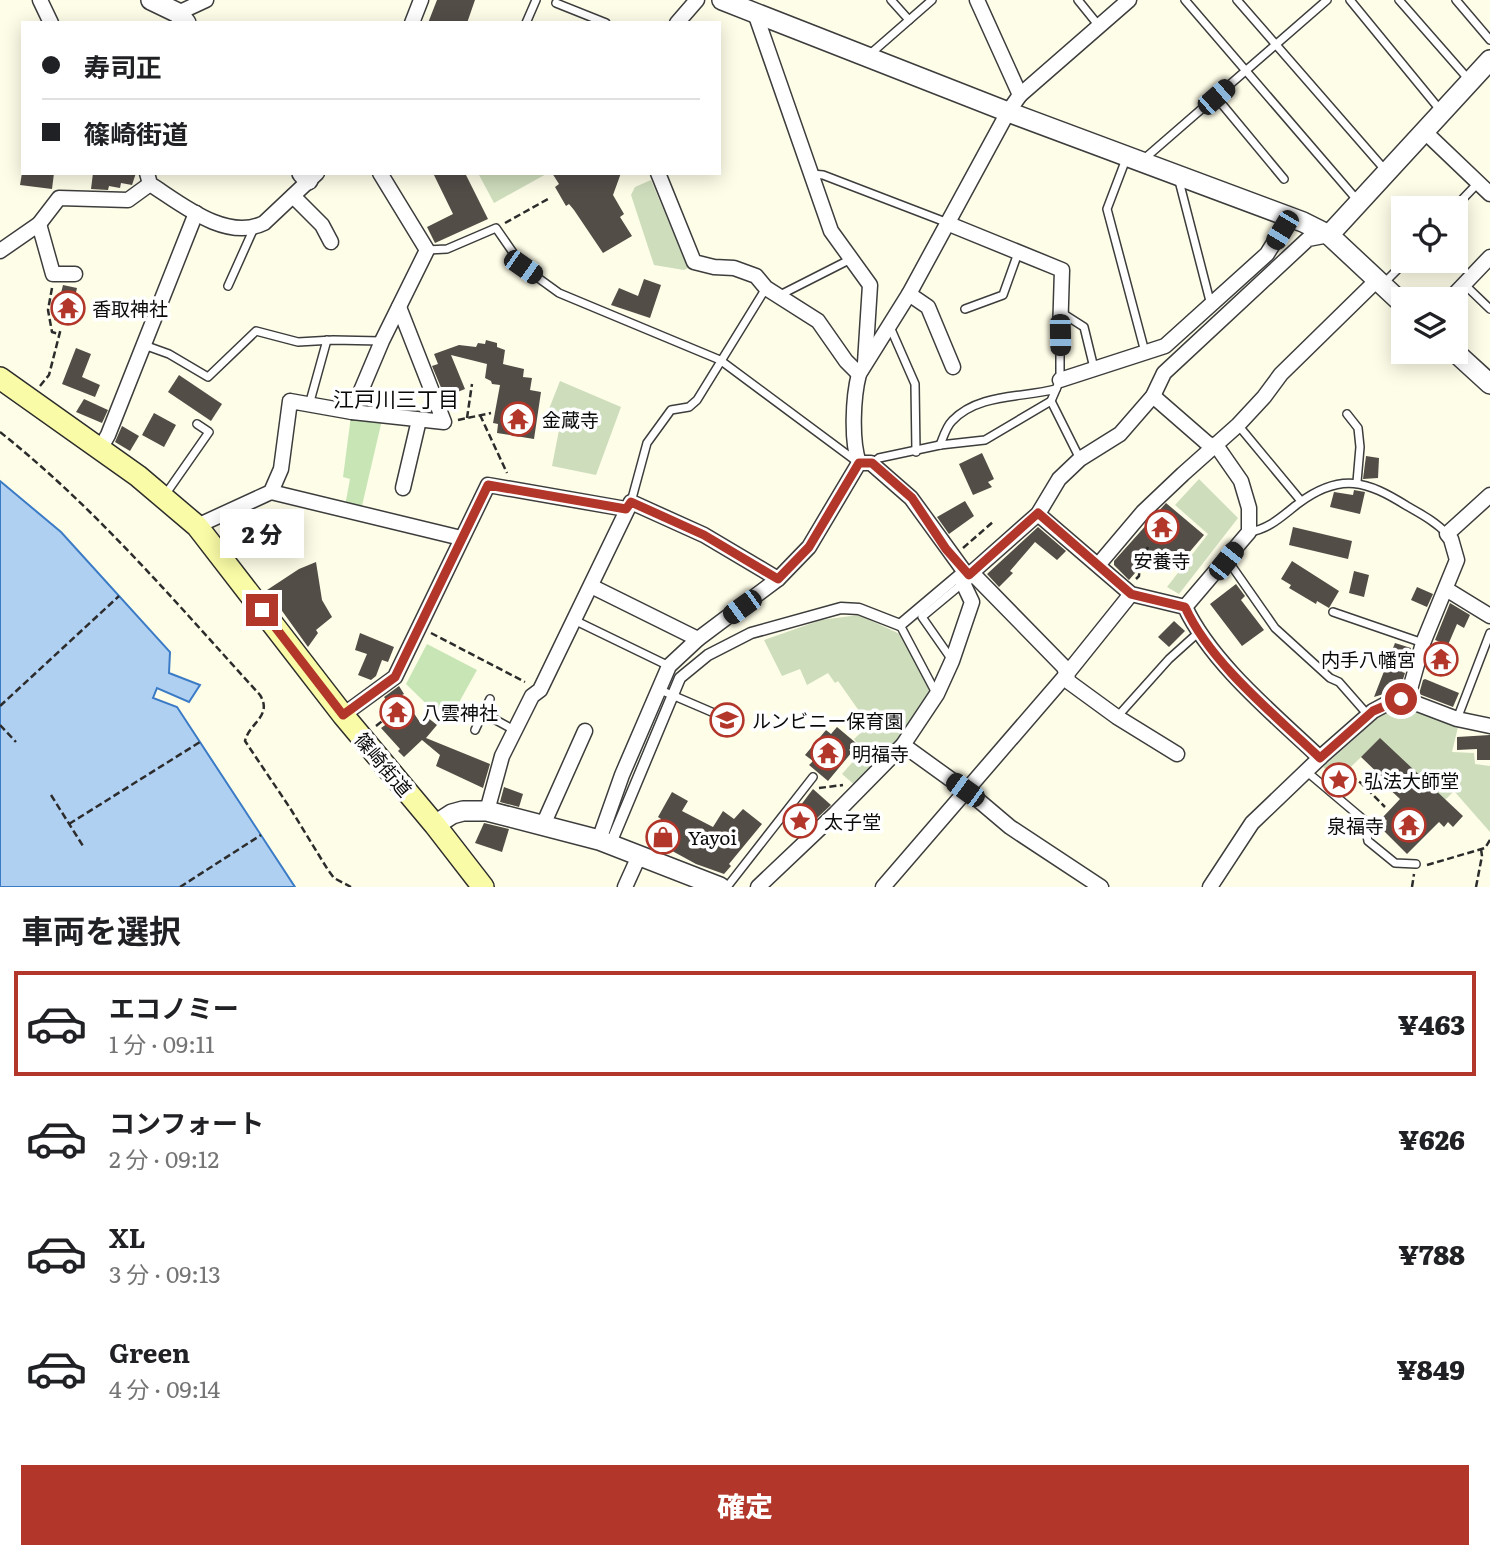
<!DOCTYPE html>
<html lang="ja">
<head>
<meta charset="utf-8">
<style>
	:root { --surface:#fff; --page:#f6f6f6; --text:#202124; --muted:#757577; --line:#e0e0e0; --accent:#b2362a }
	body { margin:0; font-family:Literata,"Noto Sans JP",serif; background:var(--page); color:var(--text); height:100vh; display:flex; flex-direction:column; font-size:26px; white-space:nowrap }
	* { box-sizing:border-box; margin:0 }
	p { font-size:23px; color:var(--muted) }
	.icon { flex:none; width:38px; height:38px; fill:none; stroke:currentColor; stroke-width:2; stroke-linecap:round; stroke-linejoin:round }
	.map { position:relative; height:887px; overflow:hidden }
	.sheet { display:flex; flex-direction:column; background:var(--surface); flex:1 }
	.sheet>* { flex:none }
	.guide { position:absolute; left:21px; top:21px; width:700px; height:154px; border-radius:0px; box-shadow:0 4px 18px #0003; display:grid; align-content:center; height:154px; padding:0 21px; background:var(--surface) }
	.buttons { position:absolute; left:1391px; top:196px; display:grid; gap:14px }
	.buttons a { display:grid; place-items:center; width:77px; height:77px; border-radius:0px; background:var(--surface); box-shadow:0 4px 18px #0003; font-size:35px }
	.end { position:absolute; width:32px; height:32px; margin:-16px; border:9px solid #b2362a; background:#fff; box-shadow:0 0 0 4px #fff }
	.from { border-radius:50% }
	.bubble { position:absolute; height:49px; border-radius:0px; background:var(--surface); box-shadow:0 4px 18px #0003; font-size:23px; font-weight:800; line-height:49px; text-align:center }
	.car { position:absolute; width:21px; height:42px; margin:-21px -10px; border-radius:9px; box-shadow:0 0 5px 2px #0007; background:linear-gradient(#222 24%,#8ab4d8 0 40%,#222 0 76%,#8ab4d8 0 86%,#222 0) }
	.guide b { display:flex; align-items:center; gap:24px; height:66px; font-size:26px }
	.guide b+b { border-top:2px solid var(--line) }
	.guide i { width:18px; height:18px; background:var(--text) }
	ul { padding:0; list-style:none }
	li { display:flex; align-items:center; gap:21px; height:105px; margin:0 14px 10px; padding:0 7px; border:4px solid transparent; border-radius:0px }
	li div { flex:1 }
	li b { display:block; font-size:26px }
	li em { font-style:normal; font-weight:800 }
	li.active { border-color:var(--accent) }
	li>.icon { width:63px; height:63px; stroke-width:1.5 }
	h2 { padding:0 21px; font-size:32px; line-height:84px }
	.action { display:flex; gap:14px; margin-top:auto; padding:14px 21px }
	.action a { flex:1; height:80px; border-radius:0px; background:var(--accent); color:#fff; font-size:28px; font-weight:800; line-height:80px; text-align:center }
	.map>svg:first-child { display:block }
</style>
</head>
<body>
<div class="map">
<svg width="1490" height="887" viewBox="0 0 1490 887">
	<rect width="100%" height="100%" fill="#fefde8"/>
	<g fill="#c7e5b5">
		<polygon points="351,416 382,420 361,510 345,506 350,479 343,477"/>
		<polygon points="427,644 477,670 447,724 406,684"/>
	</g>
	<g fill="#ceddbc">
		<polygon points="478,173 548,173 494,203"/>
		<polygon points="651,180 688,268 684,270 654,265 631,195 635,187"/>
		<polygon points="560,381 621,407 596,475 552,466 561,420 547,414"/>
		<polygon points="1199,479 1238,518 1179,594 1167,587 1208,534 1175,505"/>
		<polygon points="859,615 902,635 932,679 929,699 897,743 857,787 842,774 863,750 854,739 869,725 838,681 835,683 828,673 807,685 800,669 782,676 764,640 821,620"/>
		<polygon points="1401,707 1458,727 1452,752 1474,753 1475,764 1490,766 1490,832 1454,791 1444,801 1379,740 1337,780 1323,767 1380,716"/>
	</g>
	<polygon fill="#b0d0f2" stroke="#3b7bc6" stroke-width="2" points="0,481 61,532 170,652 169,673 200,685 189,702 157,688 153,698 177,707 295,887 0,887"/>
	<g fill="#524d47">
		<polygon points="437,0 475,0 467,23 428,23"/>
		<polygon points="22,173 54,173 52,189 20,185"/>
		<polygon points="93,173 136,173 132,185 121,183 120,188 109,186 108,190 91,189"/>
		<polygon points="433,173 465,173 488,219 435,243 427,227 453,214"/>
		<polygon points="552,173 621,173 613,195 624,214 620,217 632,236 603,253 574,210 569,204 566,206 555,187 559,184"/>
		<polygon points="644,279 661,285 650,318 611,305 619,288 638,296"/>
		<polygon points="63,285 77,288 75,297 78,298 73,318 68,317 67,323 54,320 56,314 53,313 57,297 60,297"/>
		<polygon points="486,340 497,343 497,347 505,350 503,364 524,369 523,377 532,378 530,390 541,392 534,439 497,433 498,424 493,423 500,385 492,384 491,381 485,378 487,364 451,355 465,389 445,397 432,366 438,364 434,354 459,345 476,347 478,343 485,344"/>
		<polygon points="76,348 91,354 82,377 100,385 95,397 62,384"/>
		<polygon points="179,375 222,404 211,421 168,392"/>
		<polygon points="84,399 108,410 102,423 76,412"/>
		<polygon points="154,413 176,425 164,447 142,435"/>
		<polygon points="122,426 139,436 130,451 115,442"/>
		<polygon points="982,453 994,479 988,482 992,487 973,495 959,464"/>
		<polygon points="1366,456 1379,458 1378,478 1363,479"/>
		<polygon points="1354,490 1365,492 1360,514 1330,507 1334,492 1353,495"/>
		<polygon points="965,501 974,516 949,534 937,517"/>
		<polygon points="1166,503 1204,535 1175,569 1168,563 1162,571 1147,559 1129,580 1114,565 1114,561"/>
		<polygon points="1038,527 1066,551 1057,560 1035,542 1010,571 1013,573 999,587 987,574"/>
		<polygon points="1293,527 1352,541 1348,559 1289,545"/>
		<polygon points="1292,561 1339,591 1329,608 1317,601 1316,604 1289,588 1291,585 1281,579"/>
		<polygon points="316,562 322,600 332,617 316,630 318,633 308,647 267,590 299,569"/>
		<polygon points="1354,571 1369,575 1364,597 1349,593"/>
		<polygon points="1236,584 1245,596 1241,600 1264,630 1242,646 1210,604"/>
		<polygon points="1417,587 1433,594 1427,607 1411,600"/>
		<polygon points="1450,603 1470,615 1464,628 1457,624 1448,645 1435,640"/>
		<polygon points="1174,621 1185,631 1169,647 1158,637"/>
		<polygon points="360,633 394,647 388,662 382,660 376,676 371,680 358,675 367,654 355,650"/>
		<polygon points="1395,643 1411,648 1402,672 1405,673 1400,689 1374,697"/>
		<polygon points="1425,679 1459,693 1453,707 1419,694 1423,680"/>
		<polygon points="399,686 404,694 402,695 421,724 427,717 437,725 426,738 490,764 483,788 436,766 440,755 422,740 404,757 398,751 400,749 381,728 391,721 386,713 391,707 384,697"/>
		<polygon points="837,727 856,743 849,750 852,752 828,781 809,765 813,761 805,755 826,730 831,734"/>
		<polygon points="1490,735 1490,760 1477,760 1477,749 1457,750 1457,737"/>
		<polygon points="1380,738 1463,816 1453,827 1448,822 1444,827 1439,822 1407,854 1380,827 1387,821 1383,817 1400,799 1383,783 1385,780 1361,757"/>
		<polygon points="504,787 523,794 519,807 500,802"/>
		<polygon points="813,789 831,805 801,833 788,822"/>
		<polygon points="672,792 688,801 682,811 713,827 723,811 734,819 743,809 762,824 729,864 731,866 724,874 696,864 654,841 658,830 656,829 661,819 658,817"/>
		<polygon points="484,823 509,829 502,852 475,843"/>
	</g>
	<g fill="none" stroke-linecap="round" stroke-linejoin="round">
		<defs>
			<g id="service">
				<polyline points="891,0 909,20"/>
				<polyline points="1078,0 1099,26"/>
				<polyline points="1185,0 1358,201"/>
				<polyline points="1237,0 1386,171"/>
				<polyline points="1350,0 1441,111"/>
				<polyline points="1399,0 1470,81"/>
				<polyline points="1456,0 1490,40"/>
				<polyline points="556,3 606,23"/>
				<polyline points="526,23 536,0"/>
				<polyline points="869,55 932,0"/>
				<polyline points="1216,97 1284,179"/>
				<polyline points="1126,159 1107,209 1145,352"/>
				<polyline points="1144,159 1327,0"/>
				<polyline points="812,174 823,175 948,223"/>
				<polyline points="1178,177 1211,305"/>
				<polyline points="1454,208 1478,183"/>
				<polyline points="427,250 447,249 496,228 523,267 559,293 720,360 856,461"/>
				<polyline points="1384,283 1406,261"/>
				<polyline points="1464,284 1490,309"/>
				<polyline points="228,286 254,228"/>
				<polyline points="780,295 849,260"/>
				<polyline points="965,309 1003,295 1018,253"/>
				<polyline points="1062,313 1084,327 1094,368"/>
				<polyline points="890,327 915,384 916,452"/>
				<polyline points="144,345 169,354 208,377 256,331 298,342 333,340 381,341"/>
				<polyline points="1051,401 1080,459"/>
				<polyline points="309,405 327,340"/>
				<polyline points="1347,414 1358,428 1360,447 1357,482"/>
				<polyline points="1238,425 1301,501"/>
				<path d="M940,445c3,-7 6,-18 12,-24 26,-28 71,-23 104,-32"/>
				<polyline points="872,463 879,458 940,445 985,440 1051,401 1060,380 1060,335"/>
				<polyline points="165,495 209,432 197,424"/>
				<polyline points="631,502 647,443 671,410 689,407 697,400 766,288"/>
				<path d="M1249,532c21,-3 34,-17 50,-29 42,-31 68,-22 108,3 14,8 29,16 40,28"/>
				<polyline points="1231,565 1275,628 1330,678 1339,682 1368,715"/>
				<polyline points="1333,612 1423,643"/>
				<polyline points="574,620 669,666"/>
				<polyline points="900,625 936,693"/>
				<polyline points="952,660 922,617 963,583"/>
				<polyline points="658,689 721,716"/>
				<polyline points="490,699 483,713 514,730"/>
				<polyline points="1117,717 1169,659 1199,632"/>
				<polyline points="1457,719 1490,633"/>
				<polyline points="475,730 483,713"/>
				<polyline points="1306,771 1364,820 1368,841 1395,863 1416,864"/>
				<polyline points="727,887 813,777"/>
			</g>
			<polyline id="pedestrian" points="614,836 680,678 708,655 751,633 841,608 859,609 900,625 964,571"/>
			<g id="minor">
				<polyline points="40,0 51,23"/>
				<polyline points="178,13 206,0"/>
				<polyline points="755,13 831,231 870,285 865,363"/>
				<polyline points="412,23 421,0"/>
				<polyline points="677,23 697,0"/>
				<polyline points="1020,95 1129,0"/>
				<polyline points="1424,131 1490,194"/>
				<path d="M147,173l3,11c30,19 76,58 114,39l53,-50"/>
				<polyline points="658,173 694,262 714,267 734,268 756,276 766,288 818,321 846,361 859,374"/>
				<polyline points="293,196 322,225 331,242"/>
				<polyline points="39,224 53,274 75,274"/>
				<polyline points="949,224 1062,270 1060,335"/>
				<polyline points="0,251 39,224 59,198 128,200 150,184"/>
				<polyline points="909,294 928,307 953,367"/>
				<polyline points="1450,299 1490,257"/>
				<polyline points="1060,380 1165,346 1267,254 1290,217"/>
				<polyline points="1153,396 1207,443 1218,448 1241,481 1249,508 1249,532 1185,607"/>
				<polyline points="352,412 444,422 399,307"/>
				<polyline points="100,449 108,435 196,213"/>
				<path d="M859,463c-8,-22 -6,-66 0,-89l50,-80 99,-182 12,-17 -43,-95"/>
				<polyline points="403,488 419,420"/>
				<polyline points="271,492 461,538"/>
				<path d="M1038,514l93,80 54,13c27,57 90,108 135,151"/>
				<polyline points="197,526 271,492 281,469 290,401 352,412 382,341 427,250 380,173"/>
				<polyline points="1099,564 1143,512 1183,474 1238,425 1264,397 1281,374 1376,281"/>
				<polyline points="591,586 698,639"/>
				<polyline points="1446,589 1490,616"/>
				<polyline points="1407,700 1423,643 1457,560 1451,539 1447,534 1490,495"/>
				<polyline points="343,715 395,677 488,485 626,509"/>
				<polyline points="903,745 971,794 1010,827 1101,887"/>
				<polyline points="487,811 502,756 532,696 540,690 631,502 704,535 778,579"/>
				<polyline points="543,825 585,731"/>
				<polyline points="599,840 622,775 669,666 698,639 778,579 809,547 859,463 871,463 911,498 964,571 976,577 1064,667 1069,682 1117,717 1177,754"/>
				<polyline points="625,887 639,856"/>
				<polyline points="758,887 836,813 903,745 937,694 952,661 972,602 963,583 969,575 1038,514 1059,479 1080,459 1120,434 1153,396 1164,373 1308,239 1329,235"/>
				<polyline points="883,887 1066,675 1131,594"/>
				<polyline points="1210,887 1252,823 1323,755 1373,711 1390,702 1407,700 1457,719 1490,726"/>
			</g>
			<g id="tertiary">
				<polyline points="151,0 178,13 186,23"/>
				<polyline points="722,0 1008,112 1303,222 1329,235 1404,305"/>
				<polyline points="302,173 308,180"/>
				<polyline points="1329,235 1490,60"/>
				<polyline points="1455,352 1490,384"/>
				<polyline points="435,825 452,814 463,811 487,811 599,840 720,887"/>
			</g>
			<polyline id="secondary" points="0,378 138,476 197,526 343,715 435,825 483,887"/>
		</defs>
		<use href="#service" stroke="#3d3d3d" stroke-width="10"/>
		<use href="#pedestrian" stroke="#3d3d3d" stroke-width="13"/>
		<use href="#minor" stroke="#3d3d3d" stroke-width="17"/>
		<use href="#tertiary" stroke="#3d3d3d" stroke-width="22"/>
		<use href="#secondary" stroke="#2c2c2c" stroke-width="24"/>
		<g stroke="#2c2c2c" stroke-width="2.5" stroke-dasharray="7 3.5" stroke-linecap="butt">
			<polyline points="505,223 548,199"/>
			<polyline points="52,288 48,310 52,332 59,334"/>
			<polyline points="40,386 49,375 61,328"/>
			<polyline points="480,415 507,473"/>
			<polyline points="467,418 472,384"/>
			<polyline points="458,420 491,413"/>
			<path d="M0,432c97,77 177,172 260,263 13,21 -11,28 -15,46l45,67 38,62 6,8 17,9"/>
			<polyline points="963,548 994,521"/>
			<polyline points="1136,579 1139,576 1140,562 1148,547"/>
			<polyline points="431,633 525,682"/>
			<polyline points="0,706 119,596"/>
			<polyline points="0,725 16,742"/>
			<polyline points="376,726 386,718"/>
			<polyline points="1333,764 1361,783 1385,807"/>
			<polyline points="819,788 843,785"/>
			<polyline points="51,795 83,846"/>
			<polyline points="69,824 200,742"/>
			<polyline points="1427,865 1485,848 1490,840"/>
			<polyline points="180,887 261,835"/>
			<polyline points="1412,887 1414,874"/>
			<polyline points="1476,887 1482,856 1481,849"/>
		</g>
		<use href="#service" stroke="#fff" stroke-width="7"/>
		<use href="#pedestrian" stroke="#fff" stroke-width="10"/>
		<use href="#minor" stroke="#fff" stroke-width="14"/>
		<use href="#tertiary" stroke="#fff" stroke-width="19"/>
		<use href="#secondary" stroke="#f9fba6" stroke-width="21"/>
	</g>
	<g fill="none" stroke-linecap="round" stroke-linejoin="round">
		<path stroke="#b2362a" stroke-width="9" d="M262,610l81,105 52,-38 93,-192 138,24 5,-7 73,33 74,44 31,-32 50,-84h13l40,35 34,51 23,26 69,-62 93,81 54,13c26,57 90,108 135,151l53,-47 28,-12"/>
	</g>
	<defs>
		<symbol id="temple-ring" viewBox="-11 -11 22 22"><circle r="9.5" fill="#fff" stroke="#b2362a" stroke-width="1.5"/><path d="M0-6L5-2H3V0L6.5 2.5H4V6H1.5V3h-3V6H-4V2.5H-6.5L-3 0V-2H-5Z" fill="#b2362a"/></symbol>
		<symbol id="school-ring" viewBox="-11 -11 22 22"><circle r="9.5" fill="#fff" stroke="#b2362a" stroke-width="1.5"/><path d="M0-5L7-2L0 1L-7-2ZM-4 1L0 2.5L4 1V4Q0 6-4 4Z" fill="#b2362a"/></symbol>
		<symbol id="sight-ring" viewBox="-11 -11 22 22"><circle r="9.5" fill="#fff" stroke="#b2362a" stroke-width="1.5"/><path d="M0-6L1.8-2.2L6-1.7L2.9 1.2L3.7 5.4L0 3.3L-3.7 5.4L-2.9 1.2L-6-1.7L-1.8-2.2Z" fill="#b2362a"/></symbol>
		<symbol id="shop-ring" viewBox="-11 -11 22 22"><circle r="9.5" fill="#fff" stroke="#b2362a" stroke-width="1.5"/><path d="M-5-2.5h2.3a2.7 3.5 0 0 1 5.4 0H5L5.5 6h-11ZM-1.5-2.5h3a1.5 2.3 0 0 0-3 0Z" fill="#b2362a"/></symbol>
	</defs>
	<g fill-rule="evenodd">
		<use href="#temple-ring" x="49" y="289" width="38" height="38"/>
		<use href="#temple-ring" x="499" y="400" width="38" height="38"/>
		<use href="#temple-ring" x="1143" y="508" width="38" height="38"/>
		<use href="#temple-ring" x="1422" y="640" width="38" height="38"/>
		<use href="#temple-ring" x="378" y="693" width="38" height="38"/>
		<use href="#school-ring" x="708" y="701" width="38" height="38"/>
		<use href="#temple-ring" x="809" y="734" width="38" height="38"/>
		<use href="#sight-ring" x="1320" y="761" width="38" height="38"/>
		<use href="#sight-ring" x="781" y="802" width="38" height="38"/>
		<use href="#temple-ring" x="1390" y="806" width="38" height="38"/>
		<use href="#shop-ring" x="644" y="818" width="38" height="38"/>
	</g>
	<g text-anchor="middle" dominant-baseline="central" stroke-width="7" stroke-linejoin="round" paint-order="stroke">
		<g font-size="19" fill="#0a0a0a" stroke="#fff" text-anchor="start">
			<text x="92" y="308">香取神社</text>
			<text x="542" y="419">金蔵寺</text>
			<text x="1162" y="560" text-anchor="middle">安養寺</text>
			<text x="1416" y="659" text-anchor="end">内手八幡宮</text>
			<text x="422" y="712">八雲神社</text>
			<text x="752" y="720">ルンビニー保育園</text>
			<text x="852" y="753">明福寺</text>
			<text x="1364" y="780">弘法大師堂</text>
			<text x="824" y="821">太子堂</text>
			<text x="1384" y="825" text-anchor="end">泉福寺</text>
			<text x="688" y="837">Yayoi</text>
		</g>
		<g font-size="19" fill="#0a0a0a" stroke="#fff">
			<text transform="translate(384 764) rotate(50)">篠崎街道</text>
		</g>
		<g font-size="21" fill="#0a0a0a" stroke="#fff">
			<text x="396" y="397">江戸川三丁目</text>
		</g>
	</g>
</svg>
<div class="buttons">
<a><svg class="icon" aria-label="locate" viewBox="0 0 24 24"><circle cx="12" cy="12" r="6"/><path d="M12 2v4M12 18v4M2 12h4M18 12h4"/></svg></a>
<a><svg class="icon" aria-label="layers" viewBox="0 0 24 24"><path d="M12 4l9 5-9 5-9-5zM3 14l9 5 9-5"/></svg></a>
</div>
<i class="end from" style="left:1401px;top:699px"></i>
<i class="end" style="left:262px;top:610px"></i>
<div class="bubble" style="left:220px;top:509px;width:84px">2 分</div>
<i class="car" style="left:1216px;top:97px;rotate:49deg"></i>
<i class="car" style="left:1282px;top:230px;rotate:211deg"></i>
<i class="car" style="left:523px;top:267px;rotate:125deg"></i>
<i class="car" style="left:1060px;top:335px;rotate:179deg"></i>
<i class="car" style="left:1226px;top:561px;rotate:38deg"></i>
<i class="car" style="left:742px;top:607px;rotate:234deg"></i>
<i class="car" style="left:965px;top:790px;rotate:306deg"></i>
<div class="guide">
<b><i class="from"></i>寿司正</b>
<b><i></i>篠崎街道</b>
</div>
</div>
<section class="sheet">
<h2>車両を選択</h2>
<ul>
<li class="active"><svg class="icon" aria-label="car" viewBox="0 0 24 24"><path d="M5 17H2v-5l4-1 3-4h7l3 4 3 1v5h-3M9 17h6M6 11h13"/><circle cx="7" cy="17" r="2"/><circle cx="17" cy="17" r="2"/></svg><div><b>エコノミー</b><p>1 分 · 09:11</p></div><em>¥463</em></li>
<li><svg class="icon" aria-label="car" viewBox="0 0 24 24"><path d="M5 17H2v-5l4-1 3-4h7l3 4 3 1v5h-3M9 17h6M6 11h13"/><circle cx="7" cy="17" r="2"/><circle cx="17" cy="17" r="2"/></svg><div><b>コンフォート</b><p>2 分 · 09:12</p></div><em>¥626</em></li>
<li><svg class="icon" aria-label="car" viewBox="0 0 24 24"><path d="M5 17H2v-5l4-1 3-4h7l3 4 3 1v5h-3M9 17h6M6 11h13"/><circle cx="7" cy="17" r="2"/><circle cx="17" cy="17" r="2"/></svg><div><b>XL</b><p>3 分 · 09:13</p></div><em>¥788</em></li>
<li><svg class="icon" aria-label="car" viewBox="0 0 24 24"><path d="M5 17H2v-5l4-1 3-4h7l3 4 3 1v5h-3M9 17h6M6 11h13"/><circle cx="7" cy="17" r="2"/><circle cx="17" cy="17" r="2"/></svg><div><b>Green</b><p>4 分 · 09:14</p></div><em>¥849</em></li>
</ul>
<div class="action"><a>確定</a></div>
</section>
</body>
</html>
